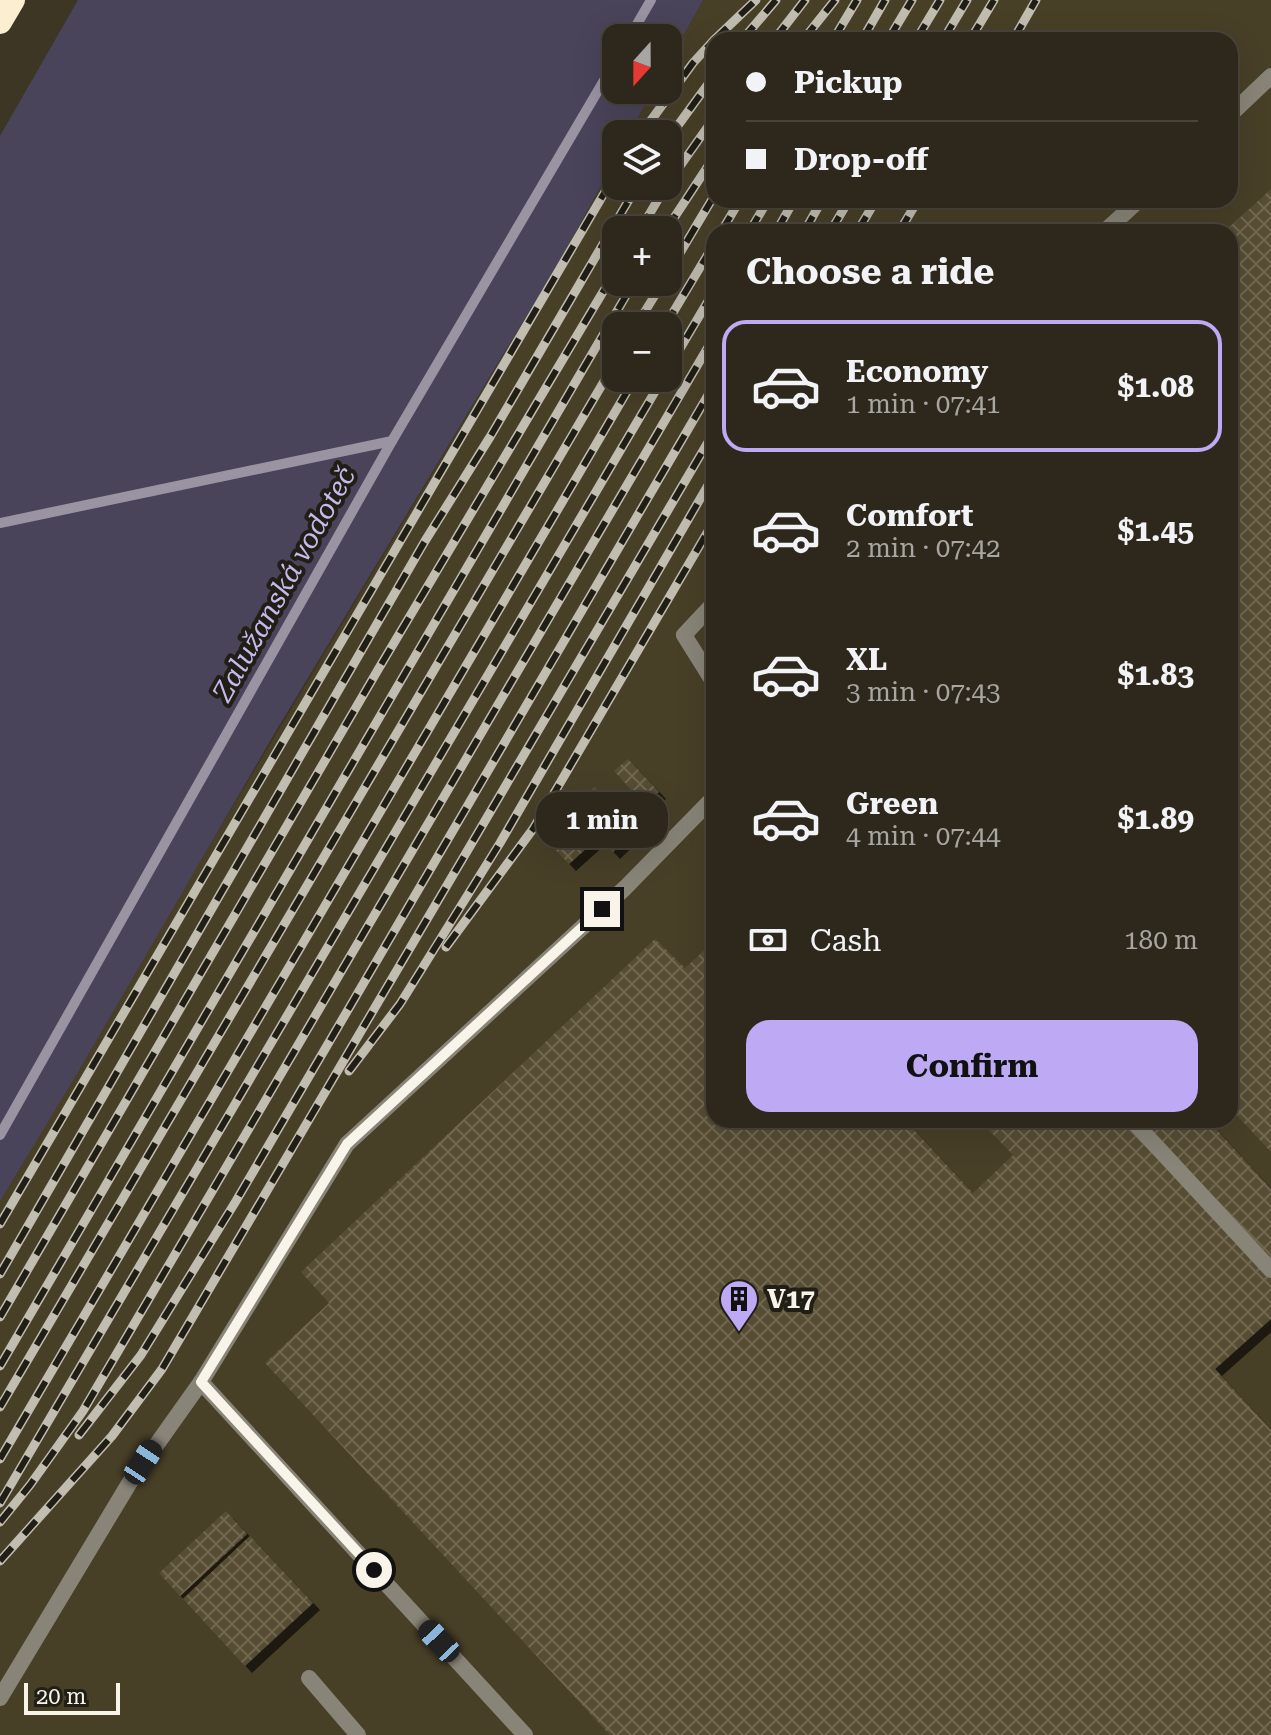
<!DOCTYPE html>
<html lang="en">
<head>
<meta charset="utf-8">
<style>
	:root { --surface:#2e281c; --page:#363025; --text:#f1f3f6; --muted:#a7a6a3; --line:#49443b; --accent:#bea9f4 }
	body { margin:0; font-family:"Roboto Serif",serif; background:var(--page); color:var(--text); height:100vh; display:flex; flex-direction:column; font-size:30px; white-space:nowrap }
	* { box-sizing:border-box; margin:0 }
	p { font-size:26px; color:var(--muted) }
	.icon { flex:none; width:44px; height:44px; fill:none; stroke:currentColor; stroke-width:2; stroke-linecap:round; stroke-linejoin:round }
	.map { position:relative; flex:1; overflow:hidden }
	.sheet { position:absolute; left:706px; top:224px; width:532px; height:904px; display:flex; flex-direction:column; background:var(--surface); border-radius:24px; box-shadow:0 8px 32px #0002,0 0 0 2px var(--line) }
	.sheet>* { flex:none }
	.top-card { position:absolute; left:706px; top:32px; width:532px; height:176px; border-radius:24px; box-shadow:0 8px 32px #0002,0 0 0 2px var(--line); display:grid; align-content:center; height:176px; padding:0 40px; background:var(--surface) }
	.needle { width:52px; rotate:201deg }
	.controls { position:absolute; left:602px; top:24px; display:grid; gap:16px }
	.controls a { display:grid; place-items:center; width:80px; height:80px; border-radius:16px; background:var(--surface); box-shadow:0 8px 32px #0002,0 0 0 2px var(--line); font-size:40px }
	.scale { position:absolute; left:24px; bottom:20px; width:96px; box-sizing:border-box; padding-left:8px; border:4px solid #f8f4e9; border-top:0; font-size:22px; line-height:28px; white-space:nowrap; color:#f8f4e9; -webkit-text-stroke:6px #211e16; paint-order:stroke }
	.end { position:absolute; width:36px; height:36px; margin:-18px; border:10px solid #f8f4e9; background:#111; box-shadow:0 0 0 4px #111 }
	.from { border-radius:50% }
	.bubble { position:absolute; height:56px; border-radius:24px; background:var(--surface); box-shadow:0 8px 32px #0002,0 0 0 2px var(--line); font-size:26px; font-weight:700; line-height:56px; text-align:center }
	.car { position:absolute; width:24px; height:48px; margin:-24px -12px; border-radius:10px; box-shadow:0 0 6px 2px #0007; background:linear-gradient(#222 24%,#8ab4d8 0 40%,#222 0 76%,#8ab4d8 0 86%,#222 0) }
	.top-card b { display:flex; align-items:center; gap:28px; height:76px; font-size:30px }
	.top-card b+b { border-top:2px solid var(--line) }
	.top-card i { width:20px; height:20px; background:var(--text) }
	ul { padding:0; list-style:none }
	li { display:flex; align-items:center; gap:24px; height:132px; margin:0 16px 12px; padding:0 24px; border:4px solid transparent; border-radius:24px }
	li div { flex:1 }
	li b { display:block; font-size:30px }
	li em { font-style:normal; font-weight:700 }
	li.active { border-color:var(--accent) }
	li>.icon { width:72px; height:72px; stroke-width:1.5 }
	h2 { padding:0 40px; font-size:36px; line-height:96px }
	.pay { display:flex; align-items:center; gap:20px; height:88px; padding:0 40px; font-size:30px }
	.pay p { margin-inline-start:auto }
	.primary-button { display:flex; gap:16px; margin-top:auto; padding:16px 40px }
	.primary-button a { flex:1; height:92px; border-radius:24px; background:var(--accent); color:#111; font-size:32px; font-weight:700; line-height:92px; text-align:center }
	.map>svg:first-child { display:block }
</style>
</head>
<body>
<div class="map">
<svg width="1271" height="1735" viewBox="0 0 1271 1735">
	<defs>
		<pattern id="building-cross-hatch" width="8" height="8" patternUnits="userSpaceOnUse" patternTransform="scale(2)"><rect width="8" height="8" fill="#574d33"/><path d="M0 0l8 8M0 8l8-8" fill="none" stroke="#706751"/></pattern>
		<filter id="shadow"><feDropShadow dx="7" dy="7" stdDeviation="0" flood-color="#0009"/></filter>
	</defs>
	<rect width="100%" height="100%" fill="#3d3625"/>
	<path fill="#483f27" fill-rule="evenodd" d="M703,0h568v1735h-1271v-540l562,-938 54,-99v28h52v-52h-39l24,-44h15v-27zM714,40h516v160h-516zM616,230h52v52h-52zM714,232h516v888h-516zM616,326h52v52h-52z"/>
	<polygon fill="#4a445b" points="78,0 703,0 668,63 668,38 616,38 616,90 653,90 629,134 616,134 616,158 562,257 277,729 78,1072 0,1201 0,136"/>
	<g fill="none" stroke-linecap="round" stroke-linejoin="round">
		<g stroke="#9993a2" stroke-width="10">
			<polyline points="629,38 651,0"/>
			<polyline points="0,523 392,441"/>
			<polyline points="0,1135 392,441 616,60"/>
		</g>
	</g>
	<g fill="url(#building-cross-hatch)" filter="url(#shadow)">
		<polygon points="1271,189 1271,1152 1230,1108 1230,232 1224,232"/>
		<polygon points="628,759 659,792 645,805 614,771"/>
		<polygon points="594,787 635,831 613,852 599,837 569,864 540,833 571,804 573,807"/>
		<polygon points="655,939 685,968 714,941 714,1120 905,1120 973,1193 1013,1155 979,1120 1208,1120 1271,1189 1271,1319 1215,1369 1271,1430 1271,1735 610,1735 265,1363 329,1303 301,1272"/>
		<polygon points="226,1511 247,1534 180,1596 159,1573"/>
		<polygon points="250,1536 313,1603 245,1666 183,1599"/>
	</g>
	<g fill="none" stroke-linecap="round" stroke-linejoin="round">
		<g stroke="#898478" stroke-width="16">
			<polyline points="1230,115 1271,76"/>
			<polyline points="1104,232 1139,200"/>
			<polyline points="714,603 684,635 714,683"/>
			<polyline points="1132,1120 1271,1270"/>
			<polyline points="309,1678 358,1735"/>
			<polyline points="0,1698 130,1482 201,1382"/>
			<polyline points="525,1735 201,1382 347,1144 625,888 714,797"/>
		</g>
		<polyline stroke="#fcefd1" stroke-width="24" points="0,22 13,0"/>
		<defs>
			<g id="rail">
				<polyline points="714,40 756,0"/>
				<polyline points="742,40 776,0"/>
				<polyline points="774,40 805,0"/>
				<polyline points="803,40 835,0"/>
				<polyline points="833,40 857,0"/>
				<polyline points="862,40 885,0"/>
				<polyline points="888,40 912,0"/>
				<polyline points="916,40 940,0"/>
				<polyline points="943,40 967,0"/>
				<polyline points="970,40 994,0"/>
				<polyline points="1013,40 1036,0"/>
				<polyline points="641,134 693,63 714,40"/>
				<polyline points="668,139 714,76"/>
				<polyline points="668,183 714,118"/>
				<polyline points="640,230 666,186"/>
				<polyline points="666,230 714,157"/>
				<polyline points="721,232 740,200"/>
				<polyline points="749,232 768,200"/>
				<polyline points="776,232 794,200"/>
				<polyline points="804,232 822,200"/>
				<polyline points="830,232 849,200"/>
				<polyline points="857,232 876,200"/>
				<polyline points="899,232 918,200"/>
				<polyline points="668,273 714,196"/>
				<polyline points="636,326 663,282"/>
				<polyline points="665,326 714,244"/>
				<polyline points="668,369 714,291"/>
				<polyline points="446,947 533,829 714,521"/>
				<polyline points="349,1071 400,1004 500,843 714,475"/>
				<polyline points="0,1224 616,173"/>
				<polyline points="0,1274 425,541 490,437 637,186"/>
				<polyline points="0,1317 379,668 616,270"/>
				<polyline points="0,1366 634,282"/>
				<polyline points="0,1407 616,361"/>
				<polyline points="79,1435 141,1355 236,1201 714,385"/>
				<polyline points="0,1459 635,378"/>
				<polyline points="0,1503 663,378"/>
				<polyline points="0,1522 30,1485 83,1411 714,337"/>
				<polyline points="0,1561 112,1436 162,1369 714,432"/>
			</g>
		</defs>
		<use href="#rail" stroke="#c2bdb1" stroke-width="9"/>
		<use href="#rail" stroke="#211e16" stroke-width="6" stroke-dasharray="18" stroke-linecap="butt"/>
	</g>
	<g fill="none" stroke-linecap="round" stroke-linejoin="round">
		<polyline stroke="#f8f4e9" stroke-width="10" points="374,1570 201,1382 347,1144 602,909"/>
	</g>
	<defs>
		<symbol id="building-pin" viewBox="-11 -11 22 30"><path d="M0 17L-7.5 6A9.5 9.5 0 1 1 7.5 6Z" fill="#bea9f4" stroke="#211e16"/><path d="M-4-6H4V6H1V3H-1V6H-4ZM-2.5-4.3h1.7v1.8h-1.7ZM.8-4.3h1.7v1.8H.8ZM-2.5-1h1.7V.8h-1.7ZM.8-1h1.7V.8H.8Z" fill="#111"/></symbol>
	</defs>
	<g fill-rule="evenodd">
		<use href="#building-pin" x="717" y="1277" width="44" height="60"/>
	</g>
	<g text-anchor="middle" dominant-baseline="central" stroke-width="8" stroke-linejoin="round" paint-order="stroke">
		<g font-size="26" font-weight="bold" fill="#f8f4e9" stroke="#211e16" text-anchor="start">
			<text x="767" y="1299">V17</text>
		</g>
		<g font-size="28" font-style="italic" fill="#c7b9ec" stroke="#211e16">
			<text transform="translate(284 584) rotate(-61)">Zalužanská vodoteč</text>
		</g>
	</g>
</svg>
<div class="controls">
<a><svg class="needle" viewBox="-14 -14 28 28"><path d="M0-13l5 13h-10z" fill="#e53935"/><path d="M0 13l5-13h-10z" fill="#a7a6a3"/></svg></a>
<a><svg class="icon" aria-label="layers" viewBox="0 0 24 24"><path d="M12 4l9 5-9 5-9-5zM3 14l9 5 9-5"/></svg></a>
<a>+</a>
<a>−</a>
</div>
<div class="scale">20 m</div>
<i class="end from" style="left:374px;top:1570px"></i>
<i class="end" style="left:602px;top:909px"></i>
<div class="bubble" style="left:536px;top:792px;width:132px">1 min</div>
<i class="car" style="left:143px;top:1462px;rotate:33deg"></i>
<i class="car" style="left:439px;top:1641px;rotate:317deg"></i>
<div class="top-card">
<b><i class="from"></i>Pickup</b>
<b><i></i>Drop-off</b>
</div>
<section class="sheet">
<h2>Choose a ride</h2>
<ul>
<li class="active"><svg class="icon" aria-label="car" viewBox="0 0 24 24"><path d="M5 17H2v-5l4-1 3-4h7l3 4 3 1v5h-3M9 17h6M6 11h13"/><circle cx="7" cy="17" r="2"/><circle cx="17" cy="17" r="2"/></svg><div><b>Economy</b><p>1 min · 07:41</p></div><em>$1.08</em></li>
<li><svg class="icon" aria-label="car" viewBox="0 0 24 24"><path d="M5 17H2v-5l4-1 3-4h7l3 4 3 1v5h-3M9 17h6M6 11h13"/><circle cx="7" cy="17" r="2"/><circle cx="17" cy="17" r="2"/></svg><div><b>Comfort</b><p>2 min · 07:42</p></div><em>$1.45</em></li>
<li><svg class="icon" aria-label="car" viewBox="0 0 24 24"><path d="M5 17H2v-5l4-1 3-4h7l3 4 3 1v5h-3M9 17h6M6 11h13"/><circle cx="7" cy="17" r="2"/><circle cx="17" cy="17" r="2"/></svg><div><b>XL</b><p>3 min · 07:43</p></div><em>$1.83</em></li>
<li><svg class="icon" aria-label="car" viewBox="0 0 24 24"><path d="M5 17H2v-5l4-1 3-4h7l3 4 3 1v5h-3M9 17h6M6 11h13"/><circle cx="7" cy="17" r="2"/><circle cx="17" cy="17" r="2"/></svg><div><b>Green</b><p>4 min · 07:44</p></div><em>$1.89</em></li>
</ul>
<div class="pay"><svg class="icon" aria-label="cash" viewBox="0 0 24 24"><path d="M3 7h18v10H3z"/><circle cx="12" cy="12" r="2"/></svg>Cash<p>180 m</p></div>
<div class="primary-button"><a>Confirm</a></div>
</section>
</div>
</body>
</html>
